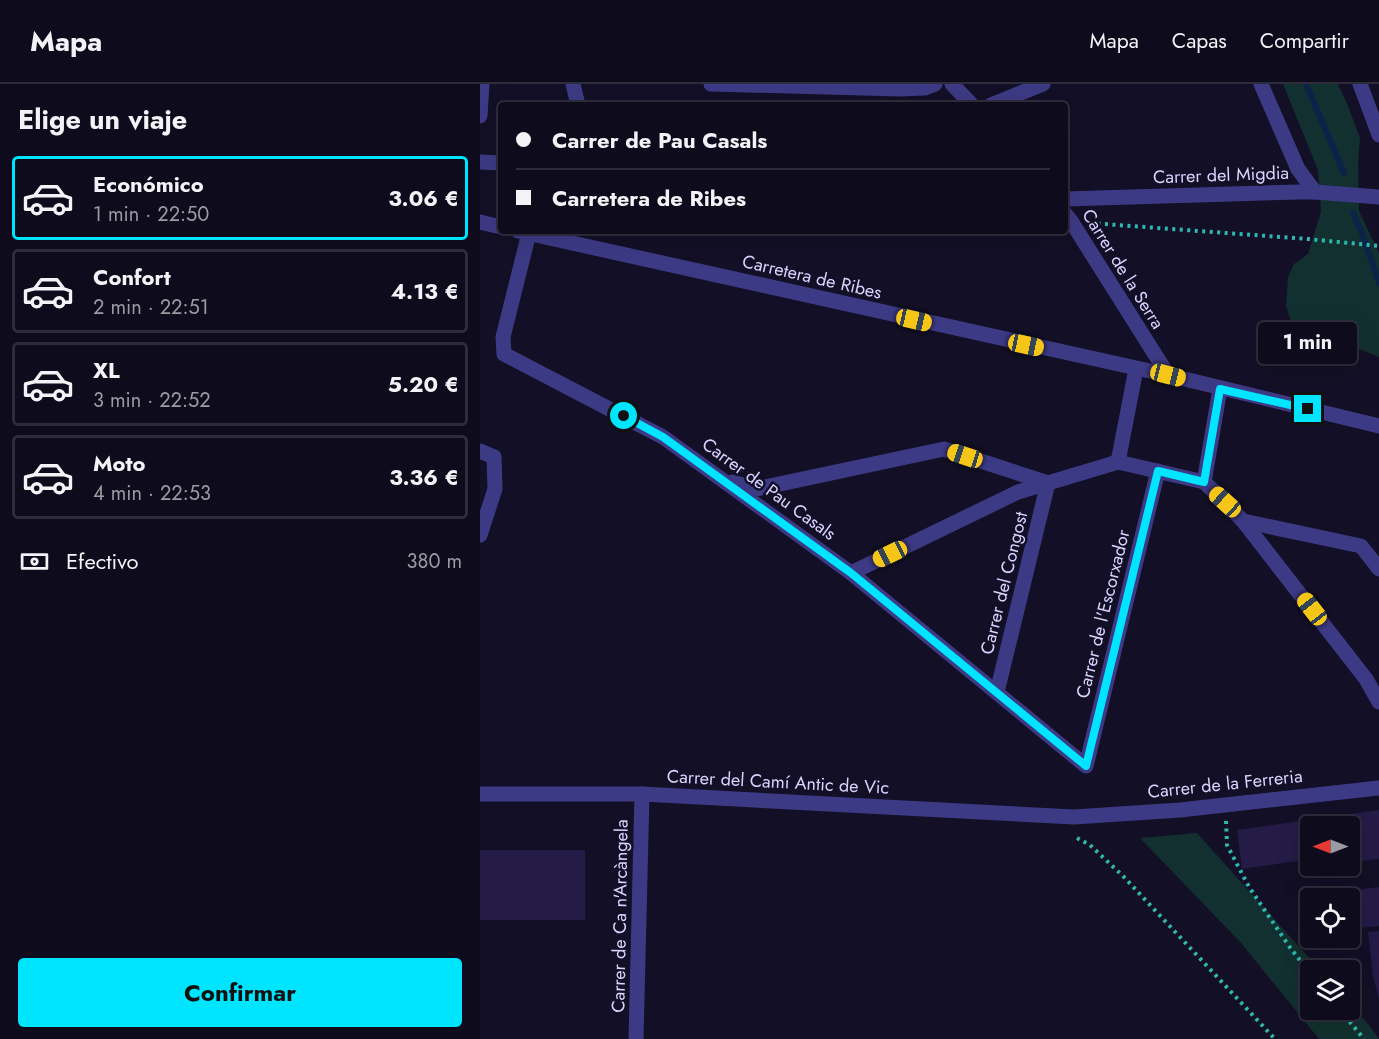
<!DOCTYPE html>
<html lang="es">
<head>
<meta charset="utf-8">
<style>
	:root { --surface:#0e0b1c; --page:#1c1929; --text:#f1f3f6; --muted:#9b9ba3; --line:#2e2b3b; --accent:#00e5ff }
	body { margin:0; font-family:Jost,sans-serif; background:var(--page); color:var(--text); height:100vh; display:flex; flex-direction:column; font-size:22px; white-space:nowrap }
	* { box-sizing:border-box; margin:0 }
	p { font-size:20px; color:var(--muted) }
	.icon { flex:none; width:33px; height:33px; fill:none; stroke:currentColor; stroke-width:2; stroke-linecap:round; stroke-linejoin:round }
	.map { position:relative; flex:1; overflow:hidden }
	.drawer { display:flex; flex-direction:column; background:var(--surface); width:480px }
	.drawer>* { flex:none }
	.guide { position:absolute; left:18px; top:18px; width:570px; height:132px; border-radius:6px; box-shadow:0 6px 24px #0002,0 0 0 2px var(--line); display:grid; align-content:center; height:132px; padding:0 18px; background:var(--surface) }
	.needle { width:39px; rotate:270deg }
	.fabs { position:absolute; left:820px; top:732px; display:grid; gap:12px }
	.fabs a { display:grid; place-items:center; width:60px; height:60px; border-radius:6px; background:var(--surface); box-shadow:0 6px 24px #0002,0 0 0 2px var(--line); font-size:30px }
	.end { position:absolute; width:27px; height:27px; margin:-14px; border:8px solid #00e5ff; background:#111; box-shadow:0 0 0 3px #111 }
	.from { border-radius:50% }
	.bubble { position:absolute; height:42px; border-radius:6px; background:var(--surface); box-shadow:0 6px 24px #0002,0 0 0 2px var(--line); font-size:20px; font-weight:700; line-height:42px; text-align:center }
	.car { position:absolute; width:18px; height:36px; margin:-18px -9px; border-radius:8px; box-shadow:0 0 4px 2px #0007; background:linear-gradient(#f5c518 24%,#345 0 40%,#f5c518 0 76%,#345 0 86%,#f5c518 0) }
	.guide b { display:flex; align-items:center; gap:21px; height:57px; font-size:22px }
	.guide b+b { border-top:2px solid var(--line) }
	.guide i { width:15px; height:15px; background:var(--text) }
	ul { padding:0; list-style:none }
	li { display:flex; align-items:center; gap:18px; height:84px; margin:0 12px 9px; padding:0 6px; border:3px solid var(--line); border-radius:6px }
	li div { flex:1 }
	li b { display:block; font-size:22px }
	li em { font-style:normal; font-weight:700 }
	li.current { border-color:var(--accent) }
	li>.icon { width:54px; height:54px; stroke-width:1.5 }
	h2 { padding:0 18px; font-size:27px; line-height:72px }
	.pay { display:flex; align-items:center; gap:15px; height:66px; padding:0 18px; font-size:22px }
	.pay p { margin-inline-start:auto }
	.cta { display:flex; gap:12px; margin-top:auto; padding:12px 18px }
	.cta a { flex:1; height:69px; border-radius:6px; background:var(--accent); color:#111; font-size:24px; font-weight:700; line-height:69px; text-align:center }
	header { display:flex; align-items:center; gap:36px; box-sizing:border-box; height:84px; padding:0 30px; background:var(--surface); border-bottom:2px solid var(--line) }
	header strong { font-size:28px }
	nav { display:flex; gap:33px; margin-inline-start:auto; font-size:21px }
	main { display:flex; flex:1; min-height:0 }
	.map>svg:first-child { display:block }
</style>
</head>
<body>
<header>
<strong>Mapa</strong>
<nav><a>Mapa</a><a>Capas</a><a>Compartir</a></nav>
</header>
<main>
<section class="drawer">
<h2>Elige un viaje</h2>
<ul>
<li class="current"><svg class="icon" aria-label="car" viewBox="0 0 24 24"><path d="M5 17H2v-5l4-1 3-4h7l3 4 3 1v5h-3M9 17h6M6 11h13"/><circle cx="7" cy="17" r="2"/><circle cx="17" cy="17" r="2"/></svg><div><b>Económico</b><p>1 min · 22:50</p></div><em>3.06 €</em></li>
<li><svg class="icon" aria-label="car" viewBox="0 0 24 24"><path d="M5 17H2v-5l4-1 3-4h7l3 4 3 1v5h-3M9 17h6M6 11h13"/><circle cx="7" cy="17" r="2"/><circle cx="17" cy="17" r="2"/></svg><div><b>Confort</b><p>2 min · 22:51</p></div><em>4.13 €</em></li>
<li><svg class="icon" aria-label="car" viewBox="0 0 24 24"><path d="M5 17H2v-5l4-1 3-4h7l3 4 3 1v5h-3M9 17h6M6 11h13"/><circle cx="7" cy="17" r="2"/><circle cx="17" cy="17" r="2"/></svg><div><b>XL</b><p>3 min · 22:52</p></div><em>5.20 €</em></li>
<li><svg class="icon" aria-label="car" viewBox="0 0 24 24"><path d="M5 17H2v-5l4-1 3-4h7l3 4 3 1v5h-3M9 17h6M6 11h13"/><circle cx="7" cy="17" r="2"/><circle cx="17" cy="17" r="2"/></svg><div><b>Moto</b><p>4 min · 22:53</p></div><em>3.36 €</em></li>
</ul>
<div class="pay"><svg class="icon" aria-label="cash" viewBox="0 0 24 24"><path d="M3 7h18v10H3z"/><circle cx="12" cy="12" r="2"/></svg>Efectivo<p>380 m</p></div>
<div class="cta"><a>Confirmar</a></div>
</section>
<div class="map">
<svg width="899" height="955" viewBox="0 0 899 955">
	<rect width="100%" height="100%" fill="#130f26"/>
	<g fill="#12302f">
		<polygon points="803,0 858,0 868,22 880,54 878,79 879,127 899,169 899,273 881,266 839,261 824,253 811,237 806,222 808,193 814,180 828,170 841,128 838,86"/>
		<polygon points="717,749 840,886 831,886 831,926 870,926 870,920 889,941 899,955 839,955 761,859 660,754"/>
	</g>
	<g fill="none" stroke-linecap="round" stroke-linejoin="round">
		<g stroke="#0c2248" stroke-width="6">
			<polyline points="826,0 864,89"/>
			<polyline points="873,129 882,149 899,199"/>
		</g>
	</g>
	<g fill="#241b47">
		<polygon points="899,726 899,775 880,777 879,768 870,769 870,742 831,742 831,775 762,785 757,746"/>
		<rect x="0" y="766" width="105" height="70"/>
		<polygon points="899,803 899,842 870,845 870,814 831,814 831,821 829,821 828,811"/>
		<polygon points="899,847 899,914 893,893 888,848"/>
	</g>
	<g fill="none" stroke-linecap="round" stroke-linejoin="round">
		<g stroke="#2fb8b0" stroke-width="4" stroke-dasharray="3 4.5" stroke-linecap="butt">
			<polyline points="610,139 828,155 899,162"/>
			<polyline points="746,737 747,761 769,803 811,865 831,890"/>
			<polyline points="597,754 610,761 644,793 795,955"/>
			<polyline points="860,926 884,955"/>
		</g>
		<g stroke="#3d3a85" stroke-width="15">
			<polyline points="93,0 98,21"/>
			<polyline points="231,0 420,5 445,4 455,0"/>
			<polyline points="472,0 492,21"/>
			<polyline points="781,0 818,85 835,108"/>
			<polyline points="880,0 899,51"/>
			<polyline points="511,21 563,0"/>
			<polyline points="0,32 2,0"/>
			<polyline points="0,78 21,79"/>
			<polyline points="585,115 819,108 835,108 899,113"/>
			<polyline points="585,130 591,137 688,291"/>
			<polyline points="49,149 23,253 24,270 183,353 371,489 606,682 678,387"/>
			<polyline points="656,285 638,378 724,398 745,418 763,437 886,595 899,618"/>
			<polyline points="0,367 14,373 15,405 0,451"/>
			<polyline points="252,398 276,405 464,365 568,399"/>
			<polyline points="724,398 740,305"/>
			<polyline points="763,437 881,462 899,485"/>
			<polyline points="371,489 538,408 638,378"/>
			<polyline points="517,608 568,399"/>
			<polyline points="0,710 162,710 594,733 700,726 899,704"/>
			<polyline points="156,955 162,710"/>
		</g>
		<g stroke="#3d3a85" stroke-width="15">
			<polyline points="0,138 21,143"/>
			<polyline points="38,147 688,291 899,342"/>
		</g>
	</g>
	<g fill="none" stroke-linecap="round" stroke-linejoin="round">
		<polyline stroke="#00e5ff" stroke-width="8" points="144,332 183,353 371,489 606,682 678,387 724,398 740,305 828,325"/>
	</g>
	<g text-anchor="middle" dominant-baseline="central" stroke-width="5" stroke-linejoin="round" paint-order="stroke">
		<g font-size="18" fill="#d9d4ff" stroke="#130f26">
			<text transform="translate(741 91) rotate(-2)">Carrer del Migdia</text>
			<text transform="translate(643 185) rotate(58)">Carrer de la Serra</text>
			<text transform="translate(332 193) rotate(13)">Carretera de Ribes</text>
			<text transform="translate(289 405) rotate(36)">Carrer de Pau Casals</text>
			<text transform="translate(524 499) rotate(-76)">Carrer del Congost</text>
			<text transform="translate(623 530) rotate(-76)">Carrer de l'Escorxador</text>
			<text transform="translate(298 698) rotate(3)">Carrer del Camí Antic de Vic</text>
			<text transform="translate(745 700) rotate(-6)">Carrer de la Ferreria</text>
			<text transform="translate(140 832) rotate(-89)">Carrer de Ca n'Arcàngela</text>
		</g>
	</g>
</svg>
<div class="fabs">
<a><svg class="needle" viewBox="-14 -14 28 28"><path d="M0-13l5 13h-10z" fill="#e53935"/><path d="M0 13l5-13h-10z" fill="#9b9ba3"/></svg></a>
<a><svg class="icon" aria-label="locate" viewBox="0 0 24 24"><circle cx="12" cy="12" r="6"/><path d="M12 2v4M12 18v4M2 12h4M18 12h4"/></svg></a>
<a><svg class="icon" aria-label="layers" viewBox="0 0 24 24"><path d="M12 4l9 5-9 5-9-5zM3 14l9 5 9-5"/></svg></a>
</div>
<i class="end from" style="left:144px;top:332px"></i>
<i class="end" style="left:828px;top:325px"></i>
<div class="bubble" style="left:778px;top:238px;width:99px">1 min</div>
<i class="car" style="left:434px;top:236px;rotate:103deg"></i>
<i class="car" style="left:546px;top:261px;rotate:102deg"></i>
<i class="car" style="left:688px;top:291px;rotate:104deg"></i>
<i class="car" style="left:485px;top:372px;rotate:288deg"></i>
<i class="car" style="left:745px;top:418px;rotate:312deg"></i>
<i class="car" style="left:410px;top:470px;rotate:244deg"></i>
<i class="car" style="left:832px;top:525px;rotate:322deg"></i>
<div class="guide">
<b><i class="from"></i>Carrer de Pau Casals</b>
<b><i></i>Carretera de Ribes</b>
</div>
</div>
</main>
</body>
</html>
